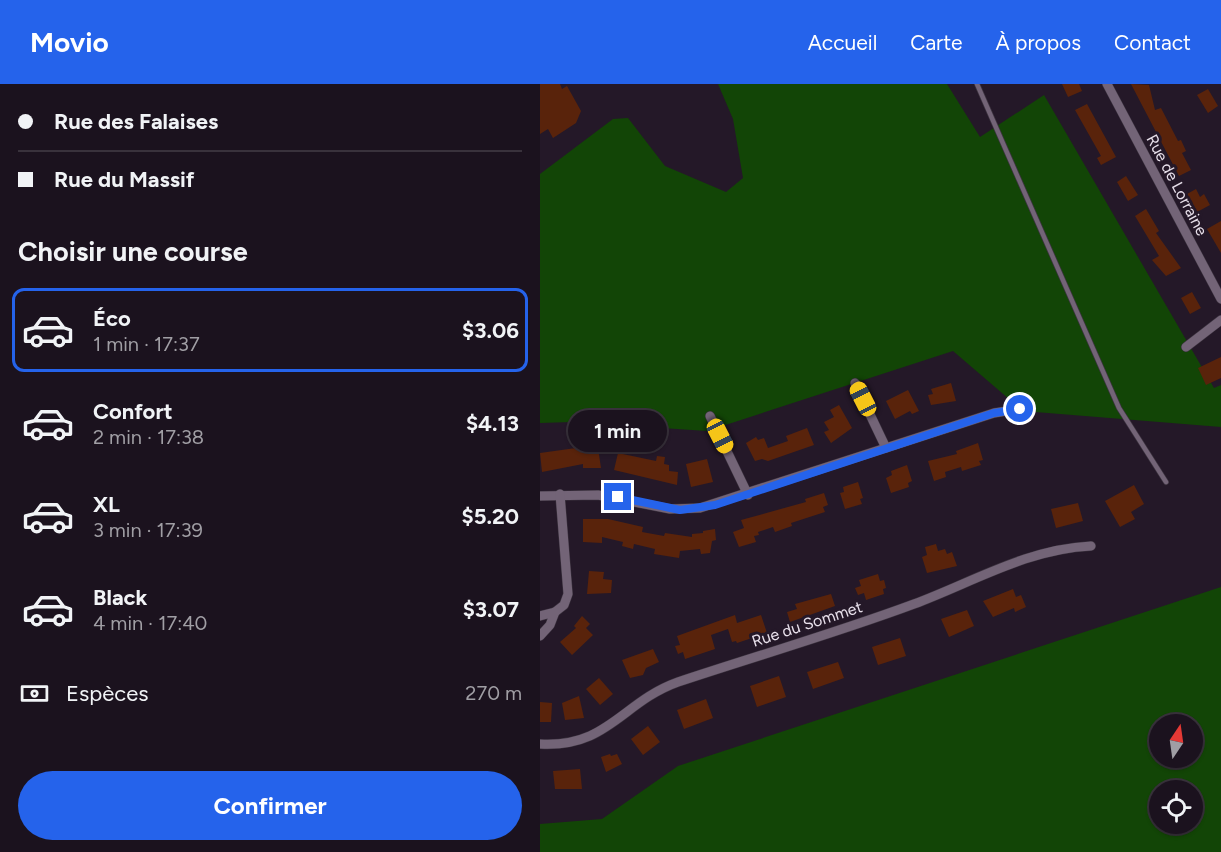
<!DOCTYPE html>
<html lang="fr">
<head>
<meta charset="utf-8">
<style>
	:root { --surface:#1b121e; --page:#241b27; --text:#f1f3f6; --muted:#a09ea4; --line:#39323c; --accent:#2563eb }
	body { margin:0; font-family:Figtree,sans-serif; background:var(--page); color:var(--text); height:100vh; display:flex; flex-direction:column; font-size:22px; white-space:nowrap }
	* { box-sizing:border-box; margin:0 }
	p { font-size:20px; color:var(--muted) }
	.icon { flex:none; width:33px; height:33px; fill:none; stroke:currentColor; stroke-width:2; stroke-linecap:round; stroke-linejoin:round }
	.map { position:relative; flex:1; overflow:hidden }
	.drawer { display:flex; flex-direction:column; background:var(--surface); width:540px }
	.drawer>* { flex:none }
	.banner { display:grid; align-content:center; height:132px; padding:0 18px; background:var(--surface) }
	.needle { width:39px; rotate:13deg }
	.tools { position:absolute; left:609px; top:630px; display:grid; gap:12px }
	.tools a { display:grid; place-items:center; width:54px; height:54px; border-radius:50%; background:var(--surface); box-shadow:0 2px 4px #0004,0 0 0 2px var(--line); font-size:30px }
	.end { position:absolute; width:27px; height:27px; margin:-14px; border:8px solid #2563eb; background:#fff; box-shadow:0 0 0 3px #fff }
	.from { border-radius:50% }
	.bubble { position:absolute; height:42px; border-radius:21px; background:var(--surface); box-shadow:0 2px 4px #0004,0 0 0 2px var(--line); font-size:20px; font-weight:700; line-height:42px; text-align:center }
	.car { position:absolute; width:18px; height:36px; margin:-18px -9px; border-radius:8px; box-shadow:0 0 4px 2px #0007; background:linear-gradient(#f5c518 24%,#345 0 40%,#f5c518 0 76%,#345 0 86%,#f5c518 0) }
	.banner b { display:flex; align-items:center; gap:21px; height:57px; font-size:22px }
	.banner b+b { border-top:2px solid var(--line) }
	.banner i { width:15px; height:15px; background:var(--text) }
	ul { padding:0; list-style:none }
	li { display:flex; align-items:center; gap:18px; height:84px; margin:0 12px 9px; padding:0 6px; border:3px solid transparent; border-radius:12px }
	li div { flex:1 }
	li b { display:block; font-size:22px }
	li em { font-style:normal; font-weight:700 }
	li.selected { border-color:var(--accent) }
	li>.icon { width:54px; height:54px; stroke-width:1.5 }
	h2 { padding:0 18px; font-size:27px; line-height:72px }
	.pay { display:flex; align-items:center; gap:15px; height:66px; padding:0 18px; font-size:22px }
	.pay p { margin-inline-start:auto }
	.action { display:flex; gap:12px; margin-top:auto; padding:12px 18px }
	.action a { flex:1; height:69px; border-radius:36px; background:var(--accent); color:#fff; font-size:24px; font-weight:700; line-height:69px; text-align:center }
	header { display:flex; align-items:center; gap:36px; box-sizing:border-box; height:84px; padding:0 30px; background:var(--accent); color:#fff }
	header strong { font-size:28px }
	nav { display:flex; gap:33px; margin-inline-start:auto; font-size:21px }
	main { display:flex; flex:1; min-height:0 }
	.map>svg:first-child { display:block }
</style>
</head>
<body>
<header>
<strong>Movio</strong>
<nav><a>Accueil</a><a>Carte</a><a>À propos</a><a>Contact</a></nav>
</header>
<main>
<section class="drawer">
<div class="banner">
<b><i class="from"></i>Rue des Falaises</b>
<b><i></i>Rue du Massif</b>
</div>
<h2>Choisir une course</h2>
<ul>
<li class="selected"><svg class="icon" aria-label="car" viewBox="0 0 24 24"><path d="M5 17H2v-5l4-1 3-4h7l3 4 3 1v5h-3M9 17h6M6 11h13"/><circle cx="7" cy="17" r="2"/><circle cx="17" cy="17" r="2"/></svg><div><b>Éco</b><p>1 min · 17:37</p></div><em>$3.06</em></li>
<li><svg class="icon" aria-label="car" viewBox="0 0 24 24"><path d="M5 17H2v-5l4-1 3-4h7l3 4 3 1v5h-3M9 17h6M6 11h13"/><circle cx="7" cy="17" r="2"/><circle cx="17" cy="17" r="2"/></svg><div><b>Confort</b><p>2 min · 17:38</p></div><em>$4.13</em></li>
<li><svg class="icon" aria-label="car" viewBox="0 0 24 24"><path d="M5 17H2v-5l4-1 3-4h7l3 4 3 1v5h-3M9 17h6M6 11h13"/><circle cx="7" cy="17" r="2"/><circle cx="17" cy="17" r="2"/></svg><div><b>XL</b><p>3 min · 17:39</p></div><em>$5.20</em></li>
<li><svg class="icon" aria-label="car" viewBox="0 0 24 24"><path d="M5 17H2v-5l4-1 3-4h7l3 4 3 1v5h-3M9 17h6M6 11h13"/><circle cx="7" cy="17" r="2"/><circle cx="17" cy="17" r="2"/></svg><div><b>Black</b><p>4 min · 17:40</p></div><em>$3.07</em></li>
</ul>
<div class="pay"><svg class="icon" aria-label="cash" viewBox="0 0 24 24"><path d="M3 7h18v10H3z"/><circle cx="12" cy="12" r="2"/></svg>Espèces<p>270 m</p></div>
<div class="action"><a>Confirmer</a></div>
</section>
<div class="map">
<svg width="681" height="768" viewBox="0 0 681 768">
	<rect width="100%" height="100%" fill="#241828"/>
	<g fill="#124506" fill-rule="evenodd">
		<polygon points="178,0 407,0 440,53 504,11 674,304 681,301 681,343 483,327 413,267 167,347 32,338 0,339 0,90 73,35 88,34 125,82 186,108 203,94 193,35"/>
		<path d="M681,503v265h-681v-28l62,-5 76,-53zM652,640v34h-32v-34zM652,706v34h-32v-34z"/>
	</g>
	<g fill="#59230b">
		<polygon points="0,0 20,0 22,5 27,2 41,27 36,39 13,54 8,45 0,50"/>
		<polygon points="522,0 539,0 542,7 528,13"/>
		<polygon points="591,0 609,1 615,26 621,24 638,57 641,56 646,67 642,69 651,86 639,92"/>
		<polygon points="668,5 678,22 668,29 657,11"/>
		<polygon points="547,20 576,73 561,81 557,74 561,72 535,26"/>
		<polygon points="586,92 598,111 588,117 577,98"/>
		<polygon points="656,105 660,113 664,110 670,121 657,128 647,110"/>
		<polygon points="606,125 619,147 616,149 641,184 626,192 612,176 619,172 595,132"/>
		<polygon points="681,137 681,169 667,145"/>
		<polygon points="652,208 661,224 650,230 641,214"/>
		<polygon points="681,273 681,294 666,301 658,284"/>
		<polygon points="411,299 416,317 391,321 388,311 393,310 391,305"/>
		<polygon points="368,306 379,327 372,330 370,327 355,335 346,317"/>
		<polygon points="299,321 312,344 291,359 284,348 289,346 284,338 294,333 290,326"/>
		<polygon points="267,344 274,361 228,377 222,375 215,377 206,359 216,353 218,356 224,354 228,364 248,357 246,352"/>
		<polygon points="438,359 443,376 439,377 441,381 422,387 421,383 405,388 406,393 394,397 388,377 417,370 416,367"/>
		<polygon points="36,364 58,364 61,384 43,384 43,380 2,388 0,369"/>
		<polygon points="78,369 116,377 117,372 125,373 124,380 129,381 129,387 138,388 137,401 74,386"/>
		<polygon points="167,375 173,398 151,403 146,380"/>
		<polygon points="367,381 372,397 368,399 369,403 351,409 346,394 352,391 351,387"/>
		<polygon points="318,398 323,414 320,415 322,420 305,425 300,409 304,408 303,403"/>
		<polygon points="594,401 604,420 591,428 595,435 580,443 565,417"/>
		<polygon points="284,409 288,421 283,423 285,428 251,439 252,442 235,448 233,443 218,448 219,451 214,452 216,458 199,463 193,448 204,444 201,436 266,418 265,415"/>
		<polygon points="538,419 543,437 516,444 511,425"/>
		<polygon points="43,435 68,435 103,443 102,448 124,452 125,449 152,453 152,450 163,449 163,447 175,445 176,456 172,457 170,469 161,470 160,465 140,467 139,474 114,470 115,465 94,460 93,465 82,462 83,458 62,453 62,459 43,458"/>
		<polygon points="396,460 398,467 405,465 407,470 412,468 417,482 387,489 382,473 387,471 385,463"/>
		<polygon points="49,487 64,488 63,495 72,496 71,509 47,510"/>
		<polygon points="338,490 340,497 344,496 346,504 343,505 344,510 326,516 324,509 318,511 315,504 321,502 319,496"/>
		<polygon points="473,505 476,513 481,511 486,523 475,528 474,524 453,533 443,517"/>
		<polygon points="291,510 295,522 250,538 247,528 257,525 255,520"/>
		<polygon points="427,526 434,542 409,553 401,535"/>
		<polygon points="195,531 197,539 221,531 227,549 197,559 196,557 192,558 188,545 171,551 175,565 145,575 143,568 138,570 135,562 140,561 137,552"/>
		<polygon points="42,532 50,540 46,544 53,551 32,571 20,558 36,544 34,542"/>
		<polygon points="360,554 366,572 338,581 332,563"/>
		<polygon points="113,565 119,578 106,584 103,591 90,594 82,576"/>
		<polygon points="298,578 304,594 273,605 267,588"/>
		<polygon points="239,592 246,613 217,623 210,602"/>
		<polygon points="59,594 73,610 60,621 46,605"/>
		<polygon points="39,612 44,634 25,636 22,619"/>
		<polygon points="166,615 173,634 144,645 137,626"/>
		<polygon points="0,618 12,619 11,638 0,638"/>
		<polygon points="108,642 120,658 103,671 91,655"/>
		<polygon points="70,670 71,672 77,670 82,680 66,688 61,673"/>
		<polygon points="40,685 42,705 15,705 13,687"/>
	</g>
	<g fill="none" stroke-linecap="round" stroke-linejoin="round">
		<defs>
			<polyline id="service" points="437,0 579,324 626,398"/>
			<g id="minor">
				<polyline points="567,0 681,215"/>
				<polyline points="646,263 681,236"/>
				<polyline points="315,299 346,364"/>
				<polyline points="170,332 208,411"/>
				<polyline points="0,412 58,411 130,425 160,424 454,329 480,325"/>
				<polyline points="15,528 24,521 28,510 20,410"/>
				<polyline points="0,532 15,528 10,541 0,552"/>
				<path d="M0,660c68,4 82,-42 138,-62 78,-26 158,-49 236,-78 59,-22 113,-55 177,-58"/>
			</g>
		</defs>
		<use href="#service" stroke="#3d3440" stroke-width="6"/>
		<use href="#minor" stroke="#3d3440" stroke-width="10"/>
		<use href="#service" stroke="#736477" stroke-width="4.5"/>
		<use href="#minor" stroke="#736477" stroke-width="9"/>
	</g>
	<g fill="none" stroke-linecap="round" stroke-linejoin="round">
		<polyline stroke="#2563eb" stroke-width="8" points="78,413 140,426 175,421 454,329 480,325"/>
	</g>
	<g text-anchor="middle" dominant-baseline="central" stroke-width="6" stroke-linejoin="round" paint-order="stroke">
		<g font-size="16" fill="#e8e0eb" stroke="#241828">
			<text transform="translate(637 101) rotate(62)">Rue de Lorraine</text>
			<text transform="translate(267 540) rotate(-18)">Rue du Sommet</text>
		</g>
	</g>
</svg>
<div class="tools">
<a><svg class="needle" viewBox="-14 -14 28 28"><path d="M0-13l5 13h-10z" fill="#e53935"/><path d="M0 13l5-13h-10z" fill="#a09ea4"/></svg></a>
<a><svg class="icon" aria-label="locate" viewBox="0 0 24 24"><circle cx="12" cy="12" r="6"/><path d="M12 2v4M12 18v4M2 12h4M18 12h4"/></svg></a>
</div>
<i class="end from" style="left:480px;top:325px"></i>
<i class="end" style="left:78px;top:413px"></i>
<div class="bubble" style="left:28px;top:326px;width:99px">1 min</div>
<i class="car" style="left:323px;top:315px;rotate:333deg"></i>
<i class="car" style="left:180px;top:352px;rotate:153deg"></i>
</div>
</main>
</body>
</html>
